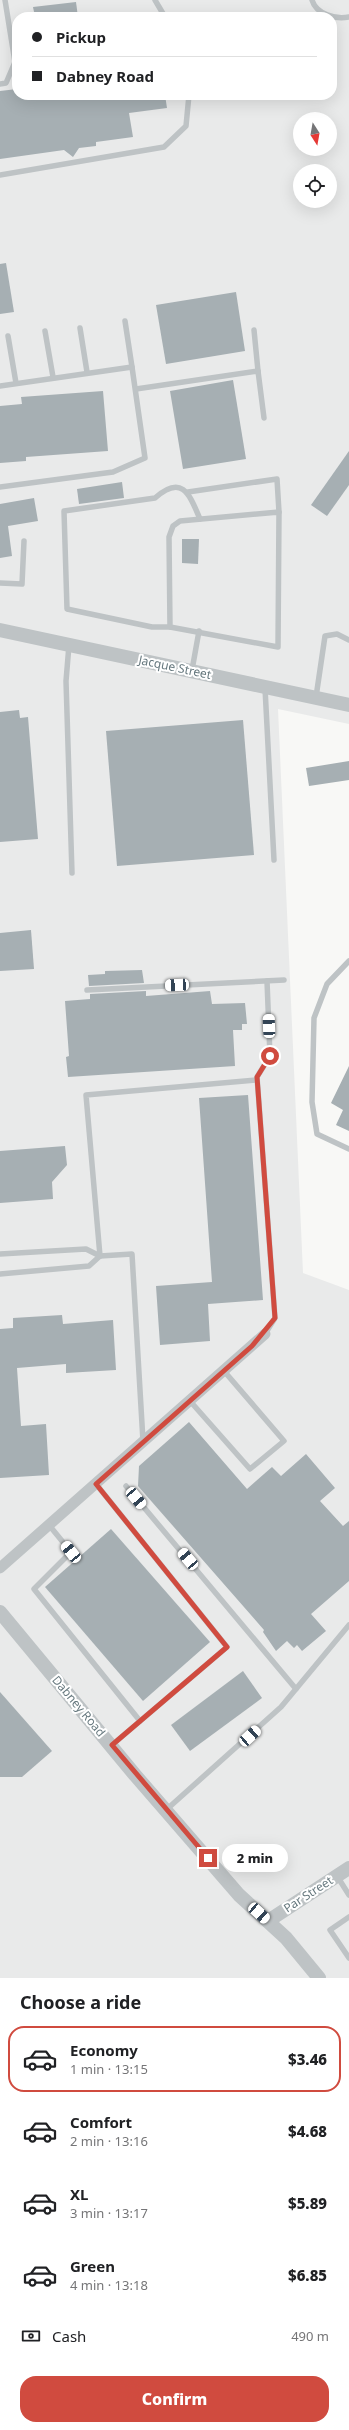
<!DOCTYPE html>
<html lang="en">
<head>
<meta charset="utf-8">
<style>
	:root { --surface:#fff; --page:#f2f2f2; --text:#202124; --muted:#757577; --line:#e0e0e0; --accent:#d04b3f }
	body { margin:0; font-family:"Noto Sans",sans-serif; background:var(--page); color:var(--text); height:100vh; display:flex; flex-direction:column; font-size:15px; white-space:nowrap }
	* { box-sizing:border-box; margin:0 }
	p { font-size:13px; color:var(--muted) }
	.icon { flex:none; width:22px; height:22px; fill:none; stroke:currentColor; stroke-width:2; stroke-linecap:round; stroke-linejoin:round }
	.map { position:relative; height:1978px; overflow:hidden }
	.panel { display:flex; flex-direction:column; background:var(--surface); flex:1 }
	.panel>* { flex:none }
	.banner { position:absolute; left:12px; top:12px; width:325px; height:88px; border-radius:16px; box-shadow:0 4px 16px #0002; display:grid; align-content:center; height:88px; padding:0 20px; background:var(--surface) }
	.needle { width:26px; rotate:169deg }
	.controls { position:absolute; left:293px; top:112px; display:grid; gap:8px }
	.controls a { display:grid; place-items:center; width:44px; height:44px; border-radius:50%; background:var(--surface); box-shadow:0 4px 16px #0002; font-size:20px }
	.end { position:absolute; width:18px; height:18px; margin:-9px; border:5px solid #d04b3f; background:#fff; box-shadow:0 0 0 2px #fff }
	.from { border-radius:50% }
	.bubble { position:absolute; height:28px; border-radius:14px; background:var(--surface); box-shadow:0 4px 16px #0002; font-size:13px; font-weight:800; line-height:28px; text-align:center }
	.car { position:absolute; width:12px; height:24px; margin:-12px -6px; border-radius:5px; box-shadow:0 0 3px 1px #0007; background:linear-gradient(#fff 24%,#345 0 40%,#fff 0 76%,#345 0 86%,#fff 0) }
	.banner b { display:flex; align-items:center; gap:14px; height:38px; font-size:15px }
	.banner b+b { border-top:1px solid var(--line) }
	.banner i { width:10px; height:10px; background:var(--text) }
	ul { padding:0; list-style:none }
	li { display:flex; align-items:center; gap:12px; height:66px; margin:0 8px 6px; padding:0 12px; border:2px solid transparent; border-radius:16px }
	li div { flex:1 }
	li b { display:block; font-size:15px }
	li em { font-style:normal; font-weight:800 }
	li.on { border-color:var(--accent) }
	li>.icon { width:36px; height:36px; stroke-width:1.5 }
	h2 { padding:0 20px; font-size:18px; line-height:48px }
	.pay { display:flex; align-items:center; gap:10px; height:44px; padding:0 20px; font-size:15px }
	.pay p { margin-inline-start:auto }
	.action { display:flex; gap:8px; margin-top:auto; padding:8px 20px }
	.action a { flex:1; height:46px; border-radius:16px; background:var(--accent); color:#fff; font-size:16px; font-weight:800; line-height:46px; text-align:center }
	.map>svg:first-child { display:block }
</style>
</head>
<body>
<div class="map">
<svg width="349" height="1978" viewBox="0 0 349 1978">
	<rect width="100%" height="100%" fill="#f8f8f6"/>
	<path fill="#e9eaea" fill-rule="evenodd" d="M0,0h349v724l-71,-15 25,564 46,17v688h-349zM17,17h315v78h-315zM300,119h30v30h-30zM300,171h30v30h-30z"/>
	<g fill="#a6afb3">
		<polygon points="76,2 78,17 35,17 33,7"/>
		<polygon points="17,89 17,95 165,95 167,108 129,113 133,137 96,142 96,146 79,148 73,157 64,150 0,159 0,91"/>
		<polygon points="6,263 14,312 0,314 0,264"/>
		<polygon points="236,292 245,351 166,364 156,305"/>
		<polygon points="233,380 246,459 183,469 170,391"/>
		<polygon points="103,391 108,451 26,457 26,461 0,463 0,406 22,404 21,397"/>
		<polygon points="349,451 349,485 327,516 311,505"/>
		<polygon points="122,482 124,498 79,504 77,489"/>
		<polygon points="34,498 38,521 8,526 12,556 0,558 0,504"/>
		<polygon points="182,539 199,539 198,564 182,563"/>
		<polygon points="19,710 20,718 28,717 38,839 0,842 0,712"/>
		<polygon points="243,720 254,855 117,866 106,731"/>
		<polygon points="349,761 349,780 309,786 306,768"/>
		<polygon points="31,930 34,969 0,971 0,933"/>
		<polygon points="142,970 144,983 89,986 88,975 105,974 105,971"/>
		<polygon points="146,991 146,996 210,991 212,1004 245,1003 247,1024 242,1024 242,1030 233,1030 235,1066 68,1077 66,1057 69,1056 65,1001 90,999 90,994"/>
		<polygon points="349,1066 349,1131 336,1125 343,1110 331,1103"/>
		<polygon points="248,1095 263,1300 208,1304 210,1341 160,1345 156,1286 212,1282 199,1098"/>
		<polygon points="65,1146 67,1165 52,1182 53,1199 0,1203 0,1151"/>
		<polygon points="62,1315 63,1324 113,1320 116,1370 66,1373 66,1364 17,1368 21,1426 46,1424 49,1475 0,1478 0,1329 13,1328 13,1318"/>
		<polygon points="189,1422 247,1489 272,1467 281,1476 306,1454 335,1488 320,1501 343,1526 349,1521 349,1581 311,1614 326,1631 302,1651 297,1645 294,1648 287,1641 276,1651 263,1632 264,1630 138,1486 139,1466"/>
		<polygon points="111,1529 210,1642 143,1701 45,1587"/>
		<polygon points="243,1671 262,1698 190,1751 171,1725"/>
		<polygon points="0,1692 52,1751 22,1777 0,1777"/>
	</g>
	<g fill="none" stroke-linecap="round" stroke-linejoin="round">
		<g stroke="#bec3c5" stroke-width="5.5">
			<polyline points="155,0 165,17"/>
			<path d="M312,0c4,14 24,20 37,17"/>
			<polyline points="0,84 6,83 15,62 5,0"/>
			<polyline points="0,175 164,147 186,126 189,95"/>
			<polyline points="125,321 132,367"/>
			<polyline points="80,328 87,372"/>
			<polyline points="254,330 258,371"/>
			<polyline points="45,331 53,377"/>
			<polyline points="8,336 16,383"/>
			<polyline points="0,386 132,367 145,458 113,472 0,487"/>
			<polyline points="136,389 258,371 264,418"/>
			<polyline points="188,492 277,479 279,512"/>
			<polygon points="279,512 278,647 170,627 169,537 173,526 180,521"/>
			<polyline points="0,583 22,584 24,541"/>
			<path d="M170,627h-18l-85,-18 -3,-98 91,-13c28,-25 35,-2 45,21"/>
			<polyline points="69,645 66,681 72,873"/>
			<polyline points="192,670 199,631"/>
			<polyline points="265,688 274,860"/>
			<polyline points="316,697 325,636 337,634 349,640"/>
			<polyline points="349,961 327,984 314,1018 312,1102 317,1134 349,1149"/>
			<polyline points="87,990 284,980"/>
			<polyline points="0,1254 86,1249 100,1256 132,1254 143,1441"/>
			<polyline points="100,1256 86,1095 257,1080"/>
			<polyline points="0,1274 89,1266 100,1256"/>
			<polyline points="265,1334 275,1318 257,1077 270,1056 267,981"/>
			<polyline points="190,1401 250,1469 284,1441 224,1371"/>
			<polyline points="96,1484 227,1647 112,1745"/>
			<polyline points="126,1486 296,1689"/>
			<polyline points="49,1525 71,1552 34,1589 140,1721"/>
			<polyline points="166,1810 281,1707 349,1625"/>
			<polyline points="337,1876 349,1895"/>
			<polyline points="349,1917 330,1930 349,1958"/>
		</g>
		<polyline stroke="#bec3c5" stroke-width="11" points="0,1568 265,1334"/>
		<g stroke="#bec3c5" stroke-width="14">
			<polyline points="0,630 349,705"/>
			<polyline points="0,1612 135,1775 239,1895 286,1938 319,1978"/>
			<polyline points="268,1921 349,1868"/>
		</g>
	</g>
	<g fill="none" stroke-linecap="round" stroke-linejoin="round">
		<polyline stroke="#d04b3f" stroke-width="5" points="208,1858 112,1745 227,1647 96,1484 252,1346 275,1318 257,1077 270,1056"/>
	</g>
	<g text-anchor="middle" dominant-baseline="central" stroke-width="4" stroke-linejoin="round" paint-order="stroke">
		<g font-size="12" fill="#66787e" stroke="#fff">
			<text transform="translate(175 667) rotate(12)">Jacque Street</text>
			<text transform="translate(79 1706) rotate(50)">Dabney Road</text>
			<text transform="translate(308 1894) rotate(-33)">Par Street</text>
		</g>
	</g>
</svg>
<div class="controls">
<a><svg class="needle" viewBox="-14 -14 28 28"><path d="M0-13l5 13h-10z" fill="#e53935"/><path d="M0 13l5-13h-10z" fill="#757577"/></svg></a>
<a><svg class="icon" aria-label="locate" viewBox="0 0 24 24"><circle cx="12" cy="12" r="6"/><path d="M12 2v4M12 18v4M2 12h4M18 12h4"/></svg></a>
</div>
<i class="end from" style="left:270px;top:1056px"></i>
<i class="end" style="left:208px;top:1858px"></i>
<div class="bubble" style="left:222px;top:1844px;width:66px">2 min</div>
<i class="car" style="left:177px;top:985px;rotate:267deg"></i>
<i class="car" style="left:269px;top:1026px;rotate:358deg"></i>
<i class="car" style="left:136px;top:1498px;rotate:140deg"></i>
<i class="car" style="left:71px;top:1552px;rotate:321deg"></i>
<i class="car" style="left:188px;top:1559px;rotate:320deg"></i>
<i class="car" style="left:250px;top:1736px;rotate:48deg"></i>
<i class="car" style="left:259px;top:1913px;rotate:132deg"></i>
<div class="banner">
<b><i class="from"></i>Pickup</b>
<b><i></i>Dabney Road</b>
</div>
</div>
<section class="panel">
<h2>Choose a ride</h2>
<ul>
<li class="on"><svg class="icon" aria-label="car" viewBox="0 0 24 24"><path d="M5 17H2v-5l4-1 3-4h7l3 4 3 1v5h-3M9 17h6M6 11h13"/><circle cx="7" cy="17" r="2"/><circle cx="17" cy="17" r="2"/></svg><div><b>Economy</b><p>1 min · 13:15</p></div><em>$3.46</em></li>
<li><svg class="icon" aria-label="car" viewBox="0 0 24 24"><path d="M5 17H2v-5l4-1 3-4h7l3 4 3 1v5h-3M9 17h6M6 11h13"/><circle cx="7" cy="17" r="2"/><circle cx="17" cy="17" r="2"/></svg><div><b>Comfort</b><p>2 min · 13:16</p></div><em>$4.68</em></li>
<li><svg class="icon" aria-label="car" viewBox="0 0 24 24"><path d="M5 17H2v-5l4-1 3-4h7l3 4 3 1v5h-3M9 17h6M6 11h13"/><circle cx="7" cy="17" r="2"/><circle cx="17" cy="17" r="2"/></svg><div><b>XL</b><p>3 min · 13:17</p></div><em>$5.89</em></li>
<li><svg class="icon" aria-label="car" viewBox="0 0 24 24"><path d="M5 17H2v-5l4-1 3-4h7l3 4 3 1v5h-3M9 17h6M6 11h13"/><circle cx="7" cy="17" r="2"/><circle cx="17" cy="17" r="2"/></svg><div><b>Green</b><p>4 min · 13:18</p></div><em>$6.85</em></li>
</ul>
<div class="pay"><svg class="icon" aria-label="cash" viewBox="0 0 24 24"><path d="M3 7h18v10H3z"/><circle cx="12" cy="12" r="2"/></svg>Cash<p>490 m</p></div>
<div class="action"><a>Confirm</a></div>
</section>
</body>
</html>
